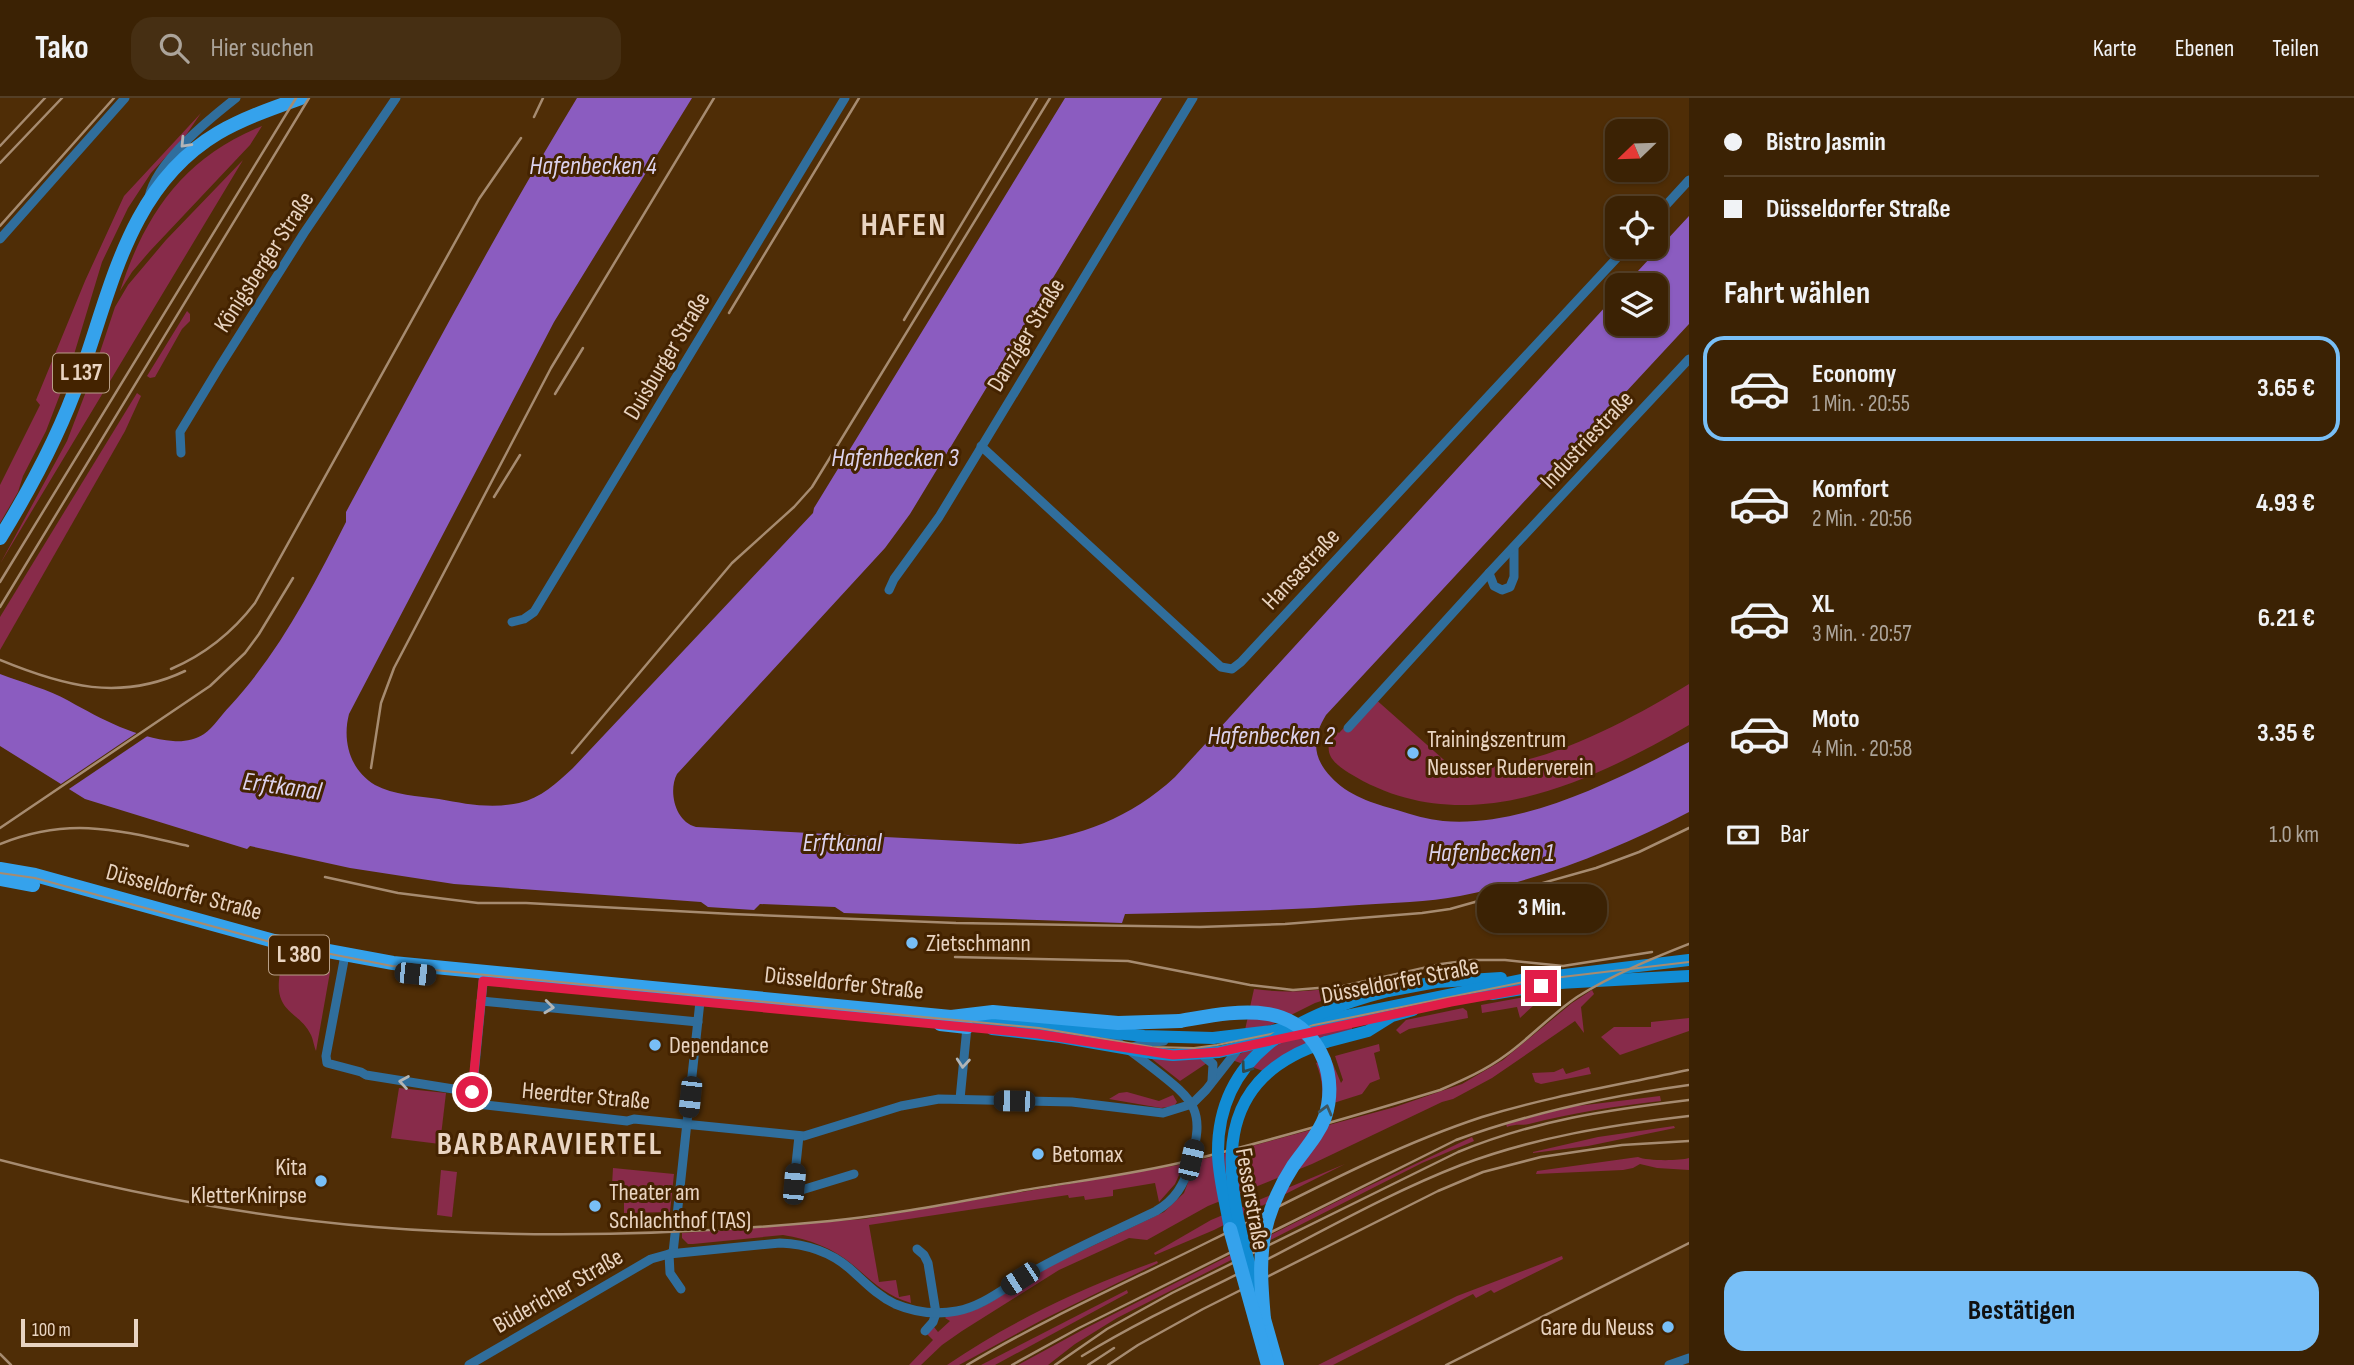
<!DOCTYPE html>
<html lang="de">
<head>
<meta charset="utf-8">
<style>
	:root { --surface:#3b2204; --page:#462f13; --text:#f1f3f6; --muted:#aca49a; --line:#543f26; --accent:#78bff7 }
	body { margin:0; font-family:"Sofia Sans Condensed",sans-serif; background:var(--page); color:var(--text); height:100vh; display:flex; flex-direction:column; font-size:26px; white-space:nowrap }
	* { box-sizing:border-box; margin:0 }
	p { font-size:23px; color:var(--muted) }
	.icon { flex:none; width:38px; height:38px; fill:none; stroke:currentColor; stroke-width:2; stroke-linecap:round; stroke-linejoin:round }
	.map { position:relative; flex:1; overflow:hidden }
	.sheet { display:flex; flex-direction:column; background:var(--surface); width:665px }
	.sheet>* { flex:none }
	.top-card { display:grid; align-content:center; height:154px; padding:0 35px; background:var(--surface) }
	.needle { width:46px; rotate:247deg }
	.tools { position:absolute; left:1605px; top:21px; display:grid; gap:14px }
	.tools a { display:grid; place-items:center; width:63px; height:63px; border-radius:14px; background:var(--surface); box-shadow:0 2px 5px #0004,0 0 0 2px var(--line); font-size:35px }
	.scale { position:absolute; left:21px; bottom:18px; width:117px; box-sizing:border-box; padding-left:7px; border:4px solid #e9d4c1; border-top:0; font-size:19px; line-height:24px; white-space:nowrap; color:#e9d4c1; -webkit-text-stroke:5px #442300; paint-order:stroke }
	.end { position:absolute; width:32px; height:32px; margin:-16px; border:9px solid #e11d48; background:#fff; box-shadow:0 0 0 4px #fff }
	.from { border-radius:50% }
	.bubble { position:absolute; height:49px; border-radius:21px; background:var(--surface); box-shadow:0 2px 5px #0004,0 0 0 2px var(--line); font-size:23px; font-weight:700; line-height:49px; text-align:center }
	.car { position:absolute; width:21px; height:42px; margin:-21px -10px; border-radius:9px; box-shadow:0 0 5px 2px #0007; background:linear-gradient(#222 24%,#8ab4d8 0 40%,#222 0 76%,#8ab4d8 0 86%,#222 0) }
	.top-card b { display:flex; align-items:center; gap:24px; height:66px; font-size:26px }
	.top-card b+b { border-top:2px solid var(--line) }
	.top-card i { width:18px; height:18px; background:var(--text) }
	ul { padding:0; list-style:none }
	li { display:flex; align-items:center; gap:21px; height:105px; margin:0 14px 10px; padding:0 21px; border:4px solid transparent; border-radius:21px }
	li div { flex:1 }
	li b { display:block; font-size:26px }
	li em { font-style:normal; font-weight:700 }
	li.current { border-color:var(--accent) }
	li>.icon { width:63px; height:63px; stroke-width:1.5 }
	h2 { padding:0 35px; font-size:32px; line-height:84px }
	.pay { display:flex; align-items:center; gap:18px; height:77px; padding:0 35px; font-size:26px }
	.pay p { margin-inline-start:auto }
	.primary-button { display:flex; gap:14px; margin-top:auto; padding:14px 35px }
	.primary-button a { flex:1; height:80px; border-radius:21px; background:var(--accent); color:#111; font-size:28px; font-weight:700; line-height:80px; text-align:center }
	header { display:flex; align-items:center; gap:42px; box-sizing:border-box; height:98px; padding:0 35px; background:var(--surface); border-bottom:2px solid var(--line) }
	header strong { font-size:33px }
	nav { display:flex; gap:38px; margin-inline-start:auto; font-size:24px }
	.search { width:490px; height:63px; background:var(--page); display:flex; align-items:center; gap:18px; box-sizing:border-box; padding:0 24px; border-radius:21px; color:var(--muted); font-size:26px }
	main { display:flex; flex:1; min-height:0 }
	.map>svg:first-child { display:block }
</style>
</head>
<body>
<header>
<strong>Tako</strong>
<div class="search"><svg class="icon" aria-label="search" viewBox="0 0 24 24"><circle cx="10" cy="10" r="6"/><path d="M15 15l6 6"/></svg>Hier suchen</div>
<nav><a>Karte</a><a>Ebenen</a><a>Teilen</a></nav>
</header>
<main>
<div class="map">
<svg width="1689" height="1267" viewBox="0 0 1689 1267">
	<rect width="100%" height="100%" fill="#4f2d06"/>
	<g fill="#882b4a">
		<polygon points="201,15 186,37 151,75 128,110 102,164 69,273 46,333 23,378 18,394 0,425 0,387 40,307 36,302 85,183 124,98"/>
		<path d="M262,28l-12,19 -100,106 -18,21 -12,19c25,-77 64,-134 142,-165z"/>
		<polygon points="243,62 0,466 67,343 92,278 115,209 128,187 166,142"/>
		<polygon points="187,213 190,216 190,223 182,231 155,279 150,280 147,278"/>
		<polygon points="137,295 141,298 125,333 0,552 0,519"/>
		<path d="M1689,586v41c-103,60 -227,118 -340,48 -19,-12 -27,-22 -14,-43l4,3 34,-36 79,70c76,9 173,-44 237,-83z"/>
		<path d="M283,866l47,8 -14,79c-2,-5 -3,-12 -5,-16 -11,-23 -35,-22 -32,-55 1,-7 1,-11 4,-16z"/>
		<path d="M1378,881l-1,4 -62,20 -44,22 -26,5 9,-41c43,6 82,0 124,-10z"/>
		<polygon points="1592,892 1594,896 1581,909 1584,935 1575,923 1492,980 1453,1001 1442,1004 1312,1066 1208,1108 1147,1142 1129,1140 1059,1172 962,1233 942,1247 921,1267 909,1267 933,1242 927,1236 934,1229 938,1234 950,1223 945,1220 947,1218 969,1214 984,1208 1050,1168 1164,1114 1184,1095 1196,1063 1395,1009 1462,986 1503,962 1572,905"/>
		<polygon points="1547,895 1520,920 1517,909 1482,915 1481,907"/>
		<polygon points="1463,910 1467,913 1468,920 1409,931 1400,936 1396,932 1406,922"/>
		<polygon points="1689,920 1689,933 1620,957 1601,939 1614,929 1651,929 1651,924"/>
		<path d="M1352,929v4c-33,7 -62,17 -89,40l-31,-11c18,-19 91,-27 120,-33z"/>
		<path d="M1379,946l1,7 -6,2 6,26 -10,4 -8,11 -41,13c3,-16 1,-29 -5,-44l14,-6 11,26 2,-3 -8,-24z"/>
		<polygon points="1198,960 1207,965 1180,983 1152,961"/>
		<polygon points="1589,969 1591,976 1541,986 1535,984 1532,975 1554,974 1563,970 1566,976"/>
		<polygon points="399,990 446,995 440,1046 391,1040"/>
		<polygon points="1127,994 1159,1003 1173,997 1177,1004 1174,1008 1161,1010 1109,1001 1119,995"/>
		<path d="M1660,998l1,5c-45,5 -89,12 -132,23 -9,2 -11,-1 -22,3l-1,-3 63,-17z"/>
		<polygon points="1674,1028 1675,1030 1588,1048 1533,1055 1533,1054 1598,1039"/>
		<polygon points="1472,1039 1474,1043 1422,1065 1117,1220 1075,1246 1048,1267 1018,1267 1086,1230 1352,1096"/>
		<path d="M1638,1059c9,4 41,4 51,1v12l-32,-2 -17,-4 -7,4 -10,2 -87,4 1,-3z"/>
		<path d="M1184,1066l-9,20 -16,18 -4,-19 -42,7v6l-28,4 -1,-4 -15,2 -1,-3 -199,30 10,57 17,-2 3,17 11,-2 1,8c-25,-7 -39,-22 -58,-38 -20,-17 -44,-26 -70,-30l-90,9h-5l-6,-6v-5l182,-14z"/>
		<polygon points="1345,1066 1214,1132 1155,1157 1154,1155 1211,1122"/>
		<polygon points="613,1070 674,1076 670,1114 624,1115 624,1090 612,1087"/>
		<polygon points="441,1072 457,1074 452,1119 437,1117"/>
		<polygon points="1562,1158 1563,1161 1494,1195 1491,1192 1476,1200 1473,1196 1333,1267 1318,1267 1457,1198"/>
		<path d="M1157,1163l1,2 -116,57 -83,45h-12c64,-44 137,-78 210,-104z"/>
		<polygon points="1127,1192 1128,1195 995,1267 981,1267"/>
	</g>
	<path fill="#8b5cc0" d="M577,0h115l-138,224 -205,392c-7,27 1,56 26,71 18,10 44,11 64,14 27,5 52,10 80,4 22,-5 38,-20 54,-35l240,-255 1,-5 251,-410h97l-252,416 -25,34 -208,226c-9,17 -2,48 19,53l324,17c60,-7 111,-26 155,-67l442,-483v30h39v-39h-31l64,-69v108l-363,391c-14,23 -14,42 5,62 16,18 43,27 66,33 15,5 30,9 46,11 82,7 175,-42 246,-79v70c-73,38 -149,68 -229,84 -32,6 -68,7 -101,9 -78,6 -155,7 -234,9l-3,9 -278,-10 -9,-6 -75,-3 -6,6 -46,-3 -7,-5 -247,-18 -104,-16 -100,-22 -3,3 -162,-50 -85,-53v-72c23,9 48,15 69,27 32,18 68,37 104,40 10,1 22,-1 31,-7 10,-7 17,-19 26,-28 49,-53 83,-119 116,-184v-10c75,-139 149,-279 231,-414z"/>
	<polygon fill="#4f2d06" points="141,632 152,635 66,693 58,688"/>
	<g fill="none" stroke-linecap="round" stroke-linejoin="round">
		<g stroke="#306e9c" stroke-width="9">
			<path d="M149,99c7,-35 59,-77 87,-99"/>
			<polyline points="1656,118 1689,82"/>
			<polyline points="0,141 125,0"/>
			<polyline points="981,348 1221,569 1232,571 1241,564 1627,149"/>
			<polyline points="181,355 180,334 220,268 304,135 396,0"/>
			<polyline points="1489,475 1494,488 1502,492 1510,489 1514,479 1514,449"/>
			<polyline points="889,492 894,481 939,419 1193,0"/>
			<polyline points="512,524 524,521 534,514 845,0"/>
			<polyline points="1348,630 1489,475 1689,261"/>
			<polyline points="345,857 326,958 327,965 361,974 366,977 472,994"/>
			<polyline points="484,875 472,998 477,1006 627,1023 634,1021 804,1038 901,1008 939,1001 1072,1004 1163,1015 1192,1006 1206,992 1239,950"/>
			<polyline points="481,903 698,924"/>
			<polyline points="1130,950 1145,945 1164,943"/>
			<polyline points="1201,956 1213,966 1212,983"/>
			<polyline points="960,1001 967,929"/>
			<polyline points="799,1038 794,1085 795,1094 854,1076"/>
			<polyline points="917,1151 924,1157 928,1165 936,1215 933,1224 925,1233"/>
			<polyline points="673,1155 701,894"/>
			<polyline points="669,1156 670,1175 681,1191"/>
			<path d="M469,1267l182,-106 18,-5 111,-11c25,1 49,8 69,25 15,13 27,27 46,36 19,8 41,11 62,7 28,-5 50,-26 75,-39 40,-23 83,-41 124,-61 19,-11 28,-26 34,-47 16,-54 5,-63 -36,-95 -16,-12 -31,-25 -49,-34"/>
			<polyline points="1669,1267 1689,1260"/>
		</g>
		<g stroke="#118cd4" stroke-width="12">
			<polyline points="1559,885 1689,878"/>
			<polyline points="1388,893 1436,884 1501,880"/>
			<polyline points="1492,896 1564,884"/>
			<polyline points="969,920 1144,938 1213,940 1272,933 1522,882 1689,862"/>
			<polyline points="992,931 1060,939 1152,955 1173,957 1219,954 1278,940"/>
			<polyline points="1326,944 1368,933 1392,918 1413,912"/>
		</g>
		<g stroke="#35a2ec" stroke-width="14">
			<path d="M0,440c32,-52 60,-104 80,-162 32,-89 49,-190 138,-243 26,-15 55,-25 83,-35"/>
			<polyline points="0,771 35,777 274,843 393,865 951,919 993,914 1118,925 1180,923"/>
			<polyline points="0,781 33,787"/>
			<polyline points="940,926 967,929"/>
			<polyline points="1264,1221 1277,1267"/>
		</g>
		<polyline stroke="#a68b70" stroke-width="2" points="0,775 35,780 274,845 392,868 1039,930 1152,949 1194,950 1217,947 1528,883 1689,864"/>
		<g stroke="#a68b70" stroke-width="2.5">
			<polyline points="534,19 543,0"/>
			<polyline points="0,48 45,0"/>
			<polyline points="0,65 62,0"/>
			<polyline points="0,128 114,0"/>
			<polyline points="729,215 859,0"/>
			<polyline points="904,222 1037,0"/>
			<polyline points="555,296 583,250"/>
			<polyline points="494,399 520,357"/>
			<polyline points="0,484 296,0"/>
			<polyline points="0,509 309,0"/>
			<path d="M0,562c63,26 120,42 185,11"/>
			<path d="M171,571c35,-15 61,-36 84,-66l224,-404 42,-61"/>
			<polyline points="572,655 732,465 794,409 812,389 1050,0"/>
			<polyline points="371,670 381,605 394,570 551,270 714,0"/>
			<polyline points="0,730 210,588 245,555 259,536 293,480"/>
			<path d="M0,746c70,-28 118,-14 188,2"/>
			<polyline points="325,779 398,795 478,805 526,805 732,816 956,825 1200,829 1285,826 1422,815 1450,811 1596,770 1639,754 1689,730"/>
			<polyline points="955,859 1128,863 1250,887 1293,892 1343,888 1441,866 1472,862 1505,862 1563,868 1652,854"/>
			<path d="M0,1062c123,32 248,57 375,67 148,12 308,8 455,-6 63,-6 126,-19 189,-30 58,-10 117,-17 173,-31 83,-21 166,-45 248,-70 23,-10 46,-20 66,-35 25,-18 46,-41 71,-58 35,-22 74,-38 112,-53"/>
			<polyline points="0,1256 11,1267"/>
			<path d="M1082,1258c59,-36 122,-65 184,-96 64,-33 128,-69 195,-95 74,-28 150,-40 228,-49"/>
			<path d="M967,1267c79,-47 163,-84 245,-125 89,-44 176,-92 270,-123 68,-21 137,-32 206,-47"/>
			<path d="M1012,1267l67,-37 377,-188c76,-28 153,-44 233,-55"/>
			<path d="M1055,1267l52,-36 65,-36 286,-141c78,-32 149,-42 231,-52"/>
			<polyline points="1088,1267 1114,1250"/>
			<polyline points="1108,1267 1138,1247 1203,1211 1438,1093 1483,1074 1541,1059 1622,1047 1689,1043"/>
			<polyline points="1446,1267 1689,1145"/>
		</g>
		<g stroke="#118cd4" stroke-width="12">
			<path d="M1230,1131c-4,-24 -11,-49 -12,-74 -2,-103 85,-142 170,-164"/>
			<path d="M1259,1201c-28,-101 -66,-215 67,-257"/>
		</g>
		<g stroke="#35a2ec" stroke-width="14">
			<path d="M1180,923c53,-9 117,-25 144,39 7,18 7,39 1,57 -7,19 -21,33 -32,49 -11,17 -19,34 -25,53 -10,33 -7,66 -4,100"/>
			<polyline points="1230,1131 1268,1267"/>
		</g>
	</g>
	<defs><path id="oneway-chevron" d="M-2-3.5L2.5 0L-2 3.5" fill="none" stroke-width="1.6" stroke-linecap="round" stroke-linejoin="round" transform="scale(1.75)"/></defs>
	<g stroke="#b2b5b6">
		<use href="#oneway-chevron" transform="translate(185 45) rotate(133)"/>
		<use href="#oneway-chevron" transform="translate(549 909) rotate(6)"/>
		<use href="#oneway-chevron" transform="translate(963 965) rotate(95)"/>
		<use href="#oneway-chevron" transform="translate(404 984) rotate(-171)"/>
	</g>
	<use stroke="#32484a" href="#oneway-chevron" transform="translate(1246 970) rotate(126)"/>
	<use stroke="#3e565e" href="#oneway-chevron" transform="translate(1326 1012) rotate(-75)"/>
	<g fill="none" stroke-linecap="round" stroke-linejoin="round">
		<polyline stroke="#e11d48" stroke-width="9" points="472,994 483,883 1038,936 1173,957 1219,954 1451,904 1541,888"/>
	</g>
	<g fill="#78bff7" stroke="#442300" stroke-width="2.5">
		<circle cx="1413" cy="655" r="7"/>
		<circle cx="912" cy="845" r="7"/>
		<circle cx="655" cy="947" r="7"/>
		<circle cx="1038" cy="1056" r="7"/>
		<circle cx="321" cy="1083" r="7"/>
		<circle cx="595" cy="1108" r="7"/>
		<circle cx="1668" cy="1229" r="7"/>
	</g>
	<g text-anchor="middle" dominant-baseline="central" stroke-width="6" stroke-linejoin="round" paint-order="stroke">
		<g fill="#442300" stroke="#b89f87" stroke-width="2">
			<rect x="53" y="255.5" width="56" height="39" rx="5"/>
			<rect x="269" y="837.5" width="60" height="39" rx="5"/>
		</g>
		<g font-size="23" font-weight="bold" fill="#e9d4c1">
			<text x="81" y="275">L 137</text>
			<text x="299" y="857">L 380</text>
		</g>
		<g font-size="24" fill="#e9d4c1" stroke="#442300">
			<text transform="translate(264 164) rotate(-57)">Königsberger Straße</text>
			<text transform="translate(1026 237) rotate(-59)">Danziger Straße</text>
			<text transform="translate(667 258) rotate(-59)">Duisburger Straße</text>
			<text transform="translate(1587 342) rotate(-47)">Industriestraße</text>
			<text transform="translate(1301 471) rotate(-47)">Hansastraße</text>
			<text transform="translate(184 794) rotate(15)">Düsseldorfer Straße</text>
			<text transform="translate(1400 883) rotate(-11)">Düsseldorfer Straße</text>
			<text transform="translate(844 885) rotate(6)">Düsseldorfer Straße</text>
			<text transform="translate(586 998) rotate(5)">Heerdter Straße</text>
			<text transform="translate(1252 1101) rotate(80)">Fesserstraße</text>
			<text transform="translate(558 1193) rotate(-30)">Büdericher Straße</text>
		</g>
		<g font-size="24" fill="#e9d4c1" stroke="#442300" text-anchor="start">
			<text x="1427" y="641">Trainingszentrum<tspan x="1427" dy="28">Neusser Ruderverein</tspan></text>
			<text x="926" y="845">Zietschmann</text>
			<text x="669" y="947">Dependance</text>
			<text x="1052" y="1056">Betomax</text>
			<text x="307" y="1069" text-anchor="end">Kita<tspan x="307" dy="28">KletterKnirpse</tspan></text>
			<text x="609" y="1094">Theater am<tspan x="609" dy="28">Schlachthof (TAS)</tspan></text>
			<text x="1654" y="1229" text-anchor="end">Gare du Neuss</text>
		</g>
		<g font-size="26" font-style="italic" fill="#dcd2ec" stroke="#442300">
			<text x="593" y="68">Hafenbecken 4</text>
			<text x="895" y="360">Hafenbecken 3</text>
			<text x="1271" y="638">Hafenbecken 2</text>
			<text transform="translate(282 689) rotate(8)">Erftkanal</text>
			<text x="842" y="745">Erftkanal</text>
			<text x="1491" y="755">Hafenbecken 1</text>
		</g>
		<g font-size="32" font-weight="bold" letter-spacing="2" fill="#e9d4c1" stroke="#442300">
			<text x="904" y="127">HAFEN</text>
			<text x="550" y="1046">BARBARAVIERTEL</text>
		</g>
	</g>
</svg>
<div class="tools">
<a><svg class="needle" viewBox="-14 -14 28 28"><path d="M0-13l5 13h-10z" fill="#e53935"/><path d="M0 13l5-13h-10z" fill="#aca49a"/></svg></a>
<a><svg class="icon" aria-label="locate" viewBox="0 0 24 24"><circle cx="12" cy="12" r="6"/><path d="M12 2v4M12 18v4M2 12h4M18 12h4"/></svg></a>
<a><svg class="icon" aria-label="layers" viewBox="0 0 24 24"><path d="M12 4l9 5-9 5-9-5zM3 14l9 5 9-5"/></svg></a>
</div>
<div class="scale">100 m</div>
<i class="end from" style="left:472px;top:994px"></i>
<i class="end" style="left:1541px;top:888px"></i>
<div class="bubble" style="left:1477px;top:786px;width:130px">3 Min.</div>
<i class="car" style="left:415px;top:876px;rotate:96deg"></i>
<i class="car" style="left:690px;top:999px;rotate:186deg"></i>
<i class="car" style="left:1014px;top:1003px;rotate:271deg"></i>
<i class="car" style="left:1191px;top:1062px;rotate:13deg"></i>
<i class="car" style="left:794px;top:1086px;rotate:5deg"></i>
<i class="car" style="left:1020px;top:1181px;rotate:237deg"></i>
</div>
<section class="sheet">
<div class="top-card">
<b><i class="from"></i>Bistro Jasmin</b>
<b><i></i>Düsseldorfer Straße</b>
</div>
<h2>Fahrt wählen</h2>
<ul>
<li class="current"><svg class="icon" aria-label="car" viewBox="0 0 24 24"><path d="M5 17H2v-5l4-1 3-4h7l3 4 3 1v5h-3M9 17h6M6 11h13"/><circle cx="7" cy="17" r="2"/><circle cx="17" cy="17" r="2"/></svg><div><b>Economy</b><p>1 Min. · 20:55</p></div><em>3.65 €</em></li>
<li><svg class="icon" aria-label="car" viewBox="0 0 24 24"><path d="M5 17H2v-5l4-1 3-4h7l3 4 3 1v5h-3M9 17h6M6 11h13"/><circle cx="7" cy="17" r="2"/><circle cx="17" cy="17" r="2"/></svg><div><b>Komfort</b><p>2 Min. · 20:56</p></div><em>4.93 €</em></li>
<li><svg class="icon" aria-label="car" viewBox="0 0 24 24"><path d="M5 17H2v-5l4-1 3-4h7l3 4 3 1v5h-3M9 17h6M6 11h13"/><circle cx="7" cy="17" r="2"/><circle cx="17" cy="17" r="2"/></svg><div><b>XL</b><p>3 Min. · 20:57</p></div><em>6.21 €</em></li>
<li><svg class="icon" aria-label="car" viewBox="0 0 24 24"><path d="M5 17H2v-5l4-1 3-4h7l3 4 3 1v5h-3M9 17h6M6 11h13"/><circle cx="7" cy="17" r="2"/><circle cx="17" cy="17" r="2"/></svg><div><b>Moto</b><p>4 Min. · 20:58</p></div><em>3.35 €</em></li>
</ul>
<div class="pay"><svg class="icon" aria-label="cash" viewBox="0 0 24 24"><path d="M3 7h18v10H3z"/><circle cx="12" cy="12" r="2"/></svg>Bar<p>1.0 km</p></div>
<div class="primary-button"><a>Bestätigen</a></div>
</section>
</main>
</body>
</html>
